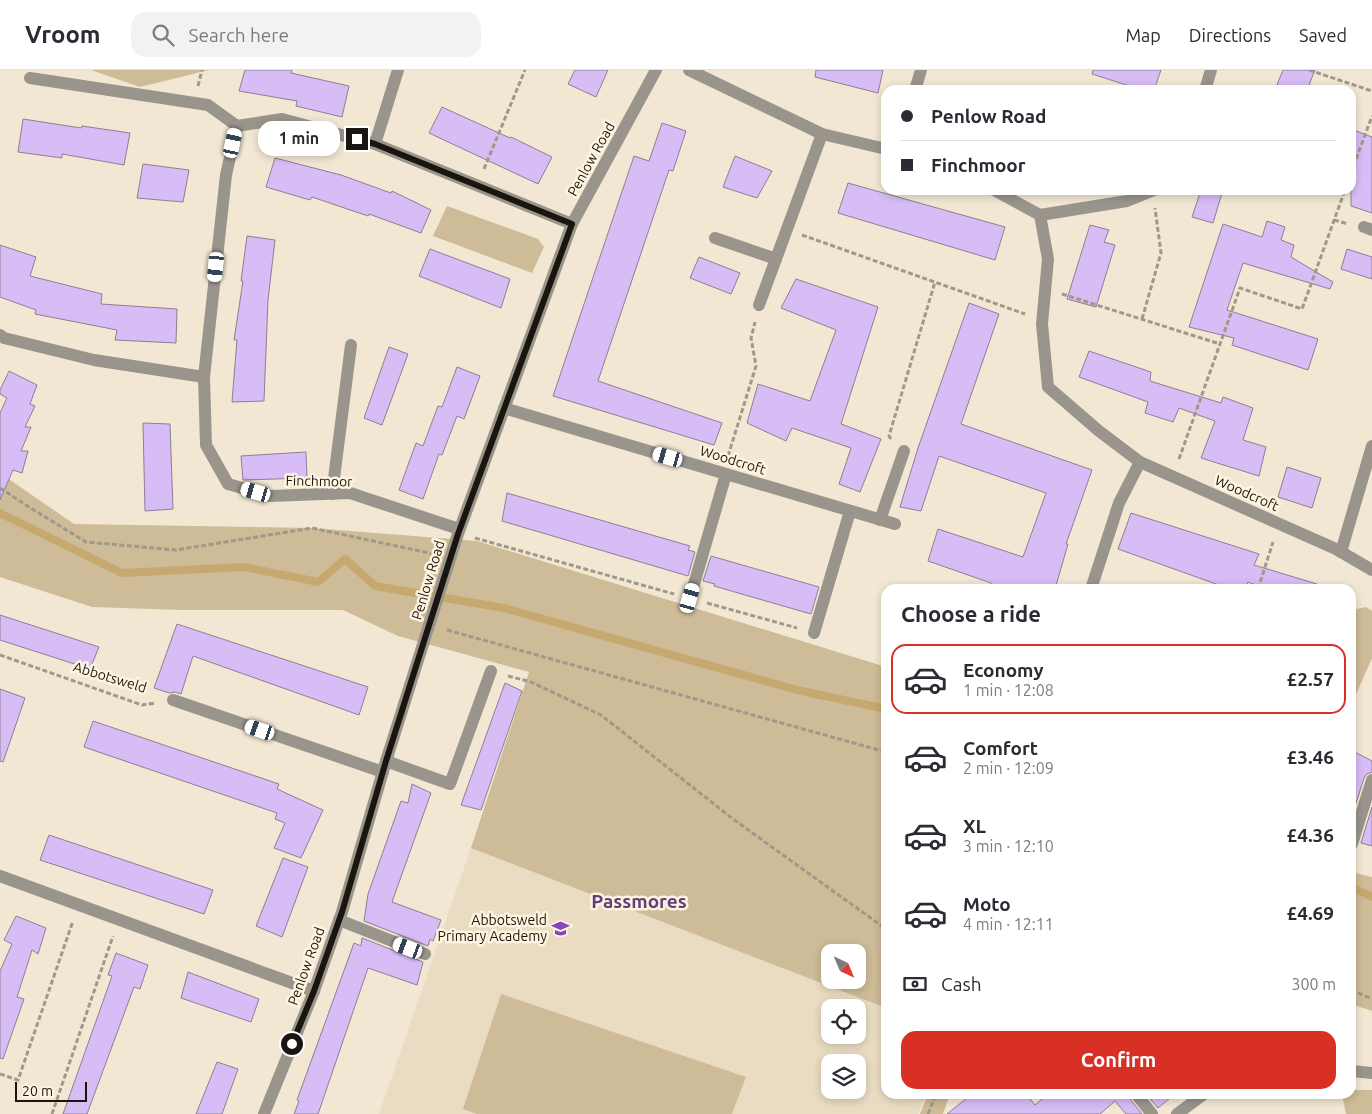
<!DOCTYPE html>
<html lang="en">
<head>
<meta charset="utf-8">
<style>
	:root { --surface:#fff; --page:#f2f2f3; --text:#2b2b33; --muted:#7c7c81; --line:#e1e1e2; --accent:#d93025 }
	body { margin:0; font-family:Ubuntu,sans-serif; background:var(--page); color:var(--text); height:100vh; display:flex; flex-direction:column; font-size:19px; white-space:nowrap }
	* { box-sizing:border-box; margin:0 }
	p { font-size:16px; color:var(--muted) }
	.icon { flex:none; width:28px; height:28px; fill:none; stroke:currentColor; stroke-width:2; stroke-linecap:round; stroke-linejoin:round }
	.map { position:relative; flex:1; overflow:hidden }
	.drawer { position:absolute; left:881px; top:514px; width:475px; height:515px; display:flex; flex-direction:column; background:var(--surface); border-radius:15px; box-shadow:0 2px 8px #0003 }
	.drawer>* { flex:none }
	.banner { position:absolute; left:881px; top:15px; width:475px; height:110px; border-radius:15px; box-shadow:0 2px 8px #0003; display:grid; align-content:center; height:110px; padding:0 20px; background:var(--surface) }
	.needle { width:32px; rotate:136deg }
	.buttons { position:absolute; left:821px; top:874px; display:grid; gap:10px }
	.buttons a { display:grid; place-items:center; width:45px; height:45px; border-radius:10px; background:var(--surface); box-shadow:0 2px 8px #0003; font-size:25px }
	.scale { position:absolute; left:15px; bottom:12px; width:72px; box-sizing:border-box; padding-left:5px; border:2px solid #19160f; border-top:0; font-size:14px; line-height:18px; white-space:nowrap; color:#19160f; -webkit-text-stroke:4px #fff4e0; paint-order:stroke }
	.end { position:absolute; width:22px; height:22px; margin:-11px; border:6px solid #19160f; background:#fff; box-shadow:0 0 0 2px #fff }
	.from { border-radius:50% }
	.bubble { position:absolute; height:35px; border-radius:15px; background:var(--surface); box-shadow:0 2px 8px #0003; font-size:16px; font-weight:700; line-height:35px; text-align:center }
	.car { position:absolute; width:15px; height:30px; margin:-15px -8px; border-radius:6px; box-shadow:0 0 4px 1px #0007; background:linear-gradient(#fff 24%,#345 0 40%,#fff 0 76%,#345 0 86%,#fff 0) }
	.banner b { display:flex; align-items:center; gap:18px; height:48px; font-size:19px }
	.banner b+b { border-top:1px solid var(--line) }
	.banner i { width:12px; height:12px; background:var(--text) }
	ul { padding:0; list-style:none }
	li { display:flex; align-items:center; gap:15px; height:70px; margin:0 10px 8px; padding:0 10px; border:2px solid transparent; border-radius:15px }
	li div { flex:1 }
	li b { display:block; font-size:19px }
	li em { font-style:normal; font-weight:700 }
	li.selected { border-color:var(--accent) }
	li>.icon { width:45px; height:45px; stroke-width:1.5 }
	h2 { padding:0 20px; font-size:22px; line-height:60px }
	.pay { display:flex; align-items:center; gap:12px; height:55px; padding:0 20px; font-size:19px }
	.pay p { margin-inline-start:auto }
	.button { display:flex; gap:10px; margin-top:auto; padding:10px 20px }
	.button a { flex:1; height:58px; border-radius:15px; background:var(--accent); color:#fff; font-size:20px; font-weight:700; line-height:58px; text-align:center }
	header { display:flex; align-items:center; gap:30px; box-sizing:border-box; height:70px; padding:0 25px; background:var(--surface); border-bottom:1px solid var(--line) }
	header strong { font-size:24px }
	nav { display:flex; gap:28px; margin-inline-start:auto; font-size:18px }
	.search { width:350px; height:45px; background:var(--page); display:flex; align-items:center; gap:12px; box-sizing:border-box; padding:0 18px; border-radius:15px; color:var(--muted); font-size:19px }
	.map>svg:first-child { display:block }
</style>
</head>
<body>
<header>
<strong>Vroom</strong>
<div class="search"><svg class="icon" aria-label="search" viewBox="0 0 24 24"><circle cx="10" cy="10" r="6"/><path d="M15 15l6 6"/></svg>Search here</div>
<nav><a>Map</a><a>Directions</a><a>Saved</a></nav>
</header>
<div class="map">
<svg width="1372" height="1044" viewBox="0 0 1372 1044">
	<rect width="100%" height="100%" fill="#f1e7d3"/>
	<path fill="#eadcc2" fill-rule="evenodd" d="M471,778l415,160v86h40l-8,20h-539zM830,938h28v27h-28zM830,992h28v28h-28z"/>
	<g fill="#cebb97" fill-rule="evenodd">
		<polygon points="91,0 209,0 140,17"/>
		<polygon points="447,136 538,169 544,177 532,203 433,166"/>
		<path d="M0,403l74,51 238,4 165,13 409,126v341l-415,-160 58,-176 -131,-36 -55,-26h-160l-91,-3 -92,-30zM830,882h28v28h-28z"/>
		<polygon points="1366,537 1372,541 1372,588 1351,636 1351,548 1357,539"/>
		<polygon points="1351,802 1372,807 1372,941 1351,934"/>
		<polygon points="501,924 746,1007 732,1044 477,1044 463,1039"/>
		<polygon points="1351,1020 1372,1020 1372,1044 1346,1044 1342,1024 1351,1024"/>
		<polygon points="928,1024 950,1024 943,1044 920,1044"/>
	</g>
	<g fill="none" stroke-linecap="round" stroke-linejoin="round">
		<g stroke="#c7a86f" stroke-width="8">
			<polyline points="0,443 122,503 244,497 318,512 345,489 375,516 504,538 797,620 886,639"/>
			<polyline points="1351,817 1372,827"/>
		</g>
	</g>
	<g fill="#d7bcf6" stroke="#898193">
		<polygon points="245,0 292,0 291,3 349,16 342,47 296,36 297,31 239,21"/>
		<polygon points="575,0 608,0 596,27 568,14"/>
		<polygon points="816,0 883,0 878,23 815,7"/>
		<polygon points="1093,0 1161,0 1154,20 1142,20 1092,4"/>
		<polygon points="1283,0 1315,0 1307,20 1275,20"/>
		<polygon points="442,37 510,68 511,67 552,87 538,114 429,63"/>
		<polygon points="23,49 81,58 82,56 130,63 124,95 62,84 62,88 18,82"/>
		<polygon points="662,53 686,61 673,101 669,100 598,311 722,353 714,375 553,326 634,86 649,91"/>
		<polygon points="1351,59 1372,67 1372,143 1351,136"/>
		<polygon points="735,86 772,101 757,128 723,117"/>
		<polygon points="275,88 341,105 391,123 392,121 431,140 421,163 369,144 368,146 312,127 310,130 266,117"/>
		<polygon points="143,94 189,100 183,132 137,128"/>
		<polygon points="848,113 1005,157 995,190 838,143"/>
		<polygon points="1201,120 1223,120 1213,153 1192,147"/>
		<polygon points="1267,151 1285,157 1281,170 1294,175 1291,187 1333,212 1330,219 1243,193 1227,240 1318,269 1308,300 1232,275 1234,268 1189,257 1223,154 1262,167"/>
		<polygon points="1090,155 1109,160 1104,172 1115,175 1096,237 1067,229"/>
		<polygon points="247,166 275,170 268,230 264,331 232,332 237,270 234,270 243,211 241,211"/>
		<polygon points="0,175 36,187 30,206 102,224 101,234 177,239 176,273 115,270 117,260 35,244 36,240 0,227"/>
		<polygon points="430,179 510,209 501,238 419,206"/>
		<polygon points="1347,179 1372,187 1372,209 1341,199"/>
		<polygon points="699,187 740,203 731,224 690,208"/>
		<polygon points="796,209 878,237 841,354 881,369 860,422 839,414 851,378 792,358 786,371 747,353 758,314 810,331 836,260 781,238"/>
		<polygon points="969,233 999,244 961,354 1092,400 1066,474 1068,474 1055,519 989,519 991,513 928,491 938,459 1023,487 1046,423 939,386 921,441 900,437 918,378"/>
		<polygon points="389,277 408,284 382,355 364,348"/>
		<polygon points="1089,281 1151,302 1150,311 1221,333 1223,327 1253,338 1243,370 1266,377 1259,406 1201,388 1215,351 1179,338 1173,352 1145,343 1148,332 1079,307"/>
		<polygon points="457,297 480,306 464,349 457,346 442,385 439,384 423,429 399,420 416,373 423,376 438,336 442,337"/>
		<polygon points="9,301 37,315 30,334 35,336 25,357 31,357 21,381 28,381 22,403 13,400 0,430 0,343 7,328 0,324 0,320"/>
		<polygon points="143,353 170,354 173,439 145,441"/>
		<polygon points="306,382 307,408 243,410 241,386"/>
		<polygon points="1287,397 1321,408 1312,438 1278,427"/>
		<polygon points="507,423 690,476 688,480 695,482 688,506 502,451"/>
		<polygon points="1131,443 1259,484 1254,495 1317,514 1317,519 1265,519 1248,512 1245,519 1230,519 1118,479"/>
		<polygon points="711,486 819,517 811,544 714,516 715,514 703,511"/>
		<polygon points="0,545 99,577 90,599 0,570"/>
		<polygon points="177,554 368,617 359,645 193,586 181,624 175,622 169,623 154,618"/>
		<polygon points="505,613 522,621 481,740 461,735"/>
		<polygon points="0,619 25,628 3,692 0,691"/>
		<polygon points="93,651 279,714 277,719 323,740 301,788 274,778 285,753 275,749 277,743 84,677"/>
		<polygon points="1351,680 1372,691 1372,702 1367,704 1364,708 1351,749"/>
		<polygon points="412,714 431,723 392,832 441,850 433,871 430,869 428,876 364,851 368,824 401,731 408,733"/>
		<polygon points="1372,737 1372,776 1361,773"/>
		<polygon points="49,765 213,820 204,844 40,790"/>
		<polygon points="283,788 308,797 282,867 256,856"/>
		<polygon points="16,846 46,858 38,884 32,880 17,927 24,929 3,989 0,988 0,901 12,874 4,870"/>
		<polygon points="362,868 423,892 417,915 368,898 318,1044 294,1044 299,1031 297,1030 354,873 361,876"/>
		<polygon points="116,883 148,895 140,919 134,917 87,1044 63,1044 112,906 108,905"/>
		<polygon points="188,902 259,929 251,952 181,928"/>
		<polygon points="217,992 238,999 222,1044 196,1044"/>
		<polygon points="972,1024 1026,1024 1035,1035 1048,1024 1128,1024 1130,1029 1142,1044 1126,1044 1115,1031 1100,1044 947,1044"/>
		<polygon points="1146,1024 1175,1024 1158,1038"/>
	</g>
	<g fill="none" stroke-linecap="round" stroke-linejoin="round">
		<g stroke="#a09889" stroke-width="3" stroke-dasharray="5 2.5" stroke-linecap="butt">
			<polyline points="1309,0 1372,21"/>
			<polyline points="198,16 202,0"/>
			<polyline points="484,99 525,0"/>
			<polyline points="1351,103 1372,46"/>
			<polyline points="1334,150 1348,154"/>
			<polyline points="802,165 1025,244"/>
			<polyline points="1062,224 1220,274"/>
			<polyline points="1142,249 1161,183 1155,138"/>
			<polyline points="891,369 889,366 935,212"/>
			<polyline points="728,386 756,296 751,268 755,252"/>
			<polyline points="1179,389 1240,218 1302,239 1345,120"/>
			<polyline points="0,418 29,437 86,472 176,480 312,458 434,484"/>
			<polyline points="475,468 674,524"/>
			<polyline points="1109,516 1118,519"/>
			<polyline points="1258,519 1273,472"/>
			<polyline points="707,533 797,558"/>
			<polyline points="447,560 886,682"/>
			<polyline points="0,585 142,635 155,633"/>
			<polyline points="508,606 531,612 601,645 733,749 886,859"/>
			<polyline points="1351,920 1372,929"/>
			<polyline points="0,1004 18,1010 73,851"/>
			<polyline points="52,1044 113,866"/>
			<polyline points="928,1044 936,1024"/>
		</g>
		<g stroke="#99948c" stroke-width="12">
			<polyline points="689,0 822,64 886,79"/>
			<polyline points="30,8 208,35 237,56"/>
			<polyline points="915,20 921,0"/>
			<polyline points="1205,20 1211,0"/>
			<polyline points="375,74 398,0"/>
			<polyline points="994,120 1040,145 1048,189 1042,254 1048,317 1099,361 1140,392 1336,479 1372,500"/>
			<polyline points="1040,145 1127,131 1154,120"/>
			<polyline points="1364,157 1372,160"/>
			<polyline points="715,168 776,189"/>
			<polyline points="759,235 822,64"/>
			<polyline points="0,265 4,268 94,290 204,307"/>
			<polyline points="504,338 895,454"/>
			<polyline points="332,424 351,275"/>
			<polyline points="880,450 904,381"/>
			<polyline points="459,459 350,423 270,426 228,414 206,375 204,307 226,105 237,56 282,49 375,74 572,154"/>
			<polyline points="1341,482 1372,376"/>
			<polyline points="1091,519 1119,433 1140,392"/>
			<polyline points="690,528 726,404"/>
			<polyline points="814,563 850,441"/>
			<polyline points="173,630 383,702"/>
			<polyline points="386,691 450,714 491,601"/>
			<polyline points="1352,774 1372,710"/>
			<polyline points="0,806 314,921"/>
			<polyline points="339,850 425,884"/>
			<polyline points="1351,1001 1372,1003"/>
			<polyline points="1136,1024 1152,1044"/>
			<polyline points="264,1044 314,921 342,842 386,691 458,464 572,154 656,0"/>
			<polyline points="1177,1044 1204,1024"/>
		</g>
	</g>
	<g fill="none" stroke-linecap="round" stroke-linejoin="round">
		<polyline stroke="#19160f" stroke-width="6" points="292,974 314,921 342,842 386,691 458,464 572,154 375,74 357,69"/>
	</g>
	<defs>
		<symbol id="school-bare" viewBox="-9 -9 18 18"><path d="M0-5L7-2L0 1L-7-2ZM-4 1L0 2.5L4 1V4Q0 6-4 4Z" fill="#8546bb" stroke="#fff4e0" stroke-width="2.5" paint-order="stroke"/></symbol>
	</defs>
	<g fill-rule="evenodd">
		<use href="#school-bare" x="548" y="846" width="25" height="25"/>
	</g>
	<g text-anchor="middle" dominant-baseline="central" stroke-width="5" stroke-linejoin="round" paint-order="stroke">
		<g font-size="14" fill="#19160f" stroke="#fff4e0">
			<text transform="translate(591 89) rotate(-61)">Penlow Road</text>
			<text transform="translate(733 390) rotate(17)">Woodcroft</text>
			<text transform="translate(319 411) rotate(1)">Finchmoor</text>
			<text transform="translate(1247 423) rotate(24)">Woodcroft</text>
			<text transform="translate(428 510) rotate(-73)">Penlow Road</text>
			<text transform="translate(110 607) rotate(17)">Abbotsweld</text>
			<text transform="translate(306 896) rotate(-70)">Penlow Road</text>
		</g>
		<g font-size="14" fill="#19160f" stroke="#fff4e0" text-anchor="end">
			<text x="547" y="850">Abbotsweld<tspan x="547" dy="16">Primary Academy</tspan></text>
		</g>
		<g font-size="19" font-weight="bold" fill="#5e407c" stroke="#fff4e0">
			<text x="639" y="831">Passmores</text>
		</g>
	</g>
</svg>
<div class="buttons">
<a><svg class="needle" viewBox="-14 -14 28 28"><path d="M0-13l5 13h-10z" fill="#e53935"/><path d="M0 13l5-13h-10z" fill="#7c7c81"/></svg></a>
<a><svg class="icon" aria-label="locate" viewBox="0 0 24 24"><circle cx="12" cy="12" r="6"/><path d="M12 2v4M12 18v4M2 12h4M18 12h4"/></svg></a>
<a><svg class="icon" aria-label="layers" viewBox="0 0 24 24"><path d="M12 4l9 5-9 5-9-5zM3 14l9 5 9-5"/></svg></a>
</div>
<div class="scale">20 m</div>
<i class="end from" style="left:292px;top:974px"></i>
<i class="end" style="left:357px;top:69px"></i>
<div class="bubble" style="left:258px;top:51px;width:82px">1 min</div>
<i class="car" style="left:233px;top:73px;rotate:12deg"></i>
<i class="car" style="left:216px;top:197px;rotate:186deg"></i>
<i class="car" style="left:668px;top:387px;rotate:286deg"></i>
<i class="car" style="left:256px;top:422px;rotate:286deg"></i>
<i class="car" style="left:690px;top:528px;rotate:16deg"></i>
<i class="car" style="left:260px;top:660px;rotate:289deg"></i>
<i class="car" style="left:408px;top:878px;rotate:291deg"></i>
<div class="banner">
<b><i class="from"></i>Penlow Road</b>
<b><i></i>Finchmoor</b>
</div>
<section class="drawer">
<h2>Choose a ride</h2>
<ul>
<li class="selected"><svg class="icon" aria-label="car" viewBox="0 0 24 24"><path d="M5 17H2v-5l4-1 3-4h7l3 4 3 1v5h-3M9 17h6M6 11h13"/><circle cx="7" cy="17" r="2"/><circle cx="17" cy="17" r="2"/></svg><div><b>Economy</b><p>1 min · 12:08</p></div><em>£2.57</em></li>
<li><svg class="icon" aria-label="car" viewBox="0 0 24 24"><path d="M5 17H2v-5l4-1 3-4h7l3 4 3 1v5h-3M9 17h6M6 11h13"/><circle cx="7" cy="17" r="2"/><circle cx="17" cy="17" r="2"/></svg><div><b>Comfort</b><p>2 min · 12:09</p></div><em>£3.46</em></li>
<li><svg class="icon" aria-label="car" viewBox="0 0 24 24"><path d="M5 17H2v-5l4-1 3-4h7l3 4 3 1v5h-3M9 17h6M6 11h13"/><circle cx="7" cy="17" r="2"/><circle cx="17" cy="17" r="2"/></svg><div><b>XL</b><p>3 min · 12:10</p></div><em>£4.36</em></li>
<li><svg class="icon" aria-label="car" viewBox="0 0 24 24"><path d="M5 17H2v-5l4-1 3-4h7l3 4 3 1v5h-3M9 17h6M6 11h13"/><circle cx="7" cy="17" r="2"/><circle cx="17" cy="17" r="2"/></svg><div><b>Moto</b><p>4 min · 12:11</p></div><em>£4.69</em></li>
</ul>
<div class="pay"><svg class="icon" aria-label="cash" viewBox="0 0 24 24"><path d="M3 7h18v10H3z"/><circle cx="12" cy="12" r="2"/></svg>Cash<p>300 m</p></div>
<div class="button"><a>Confirm</a></div>
</section>
</div>
</body>
</html>
